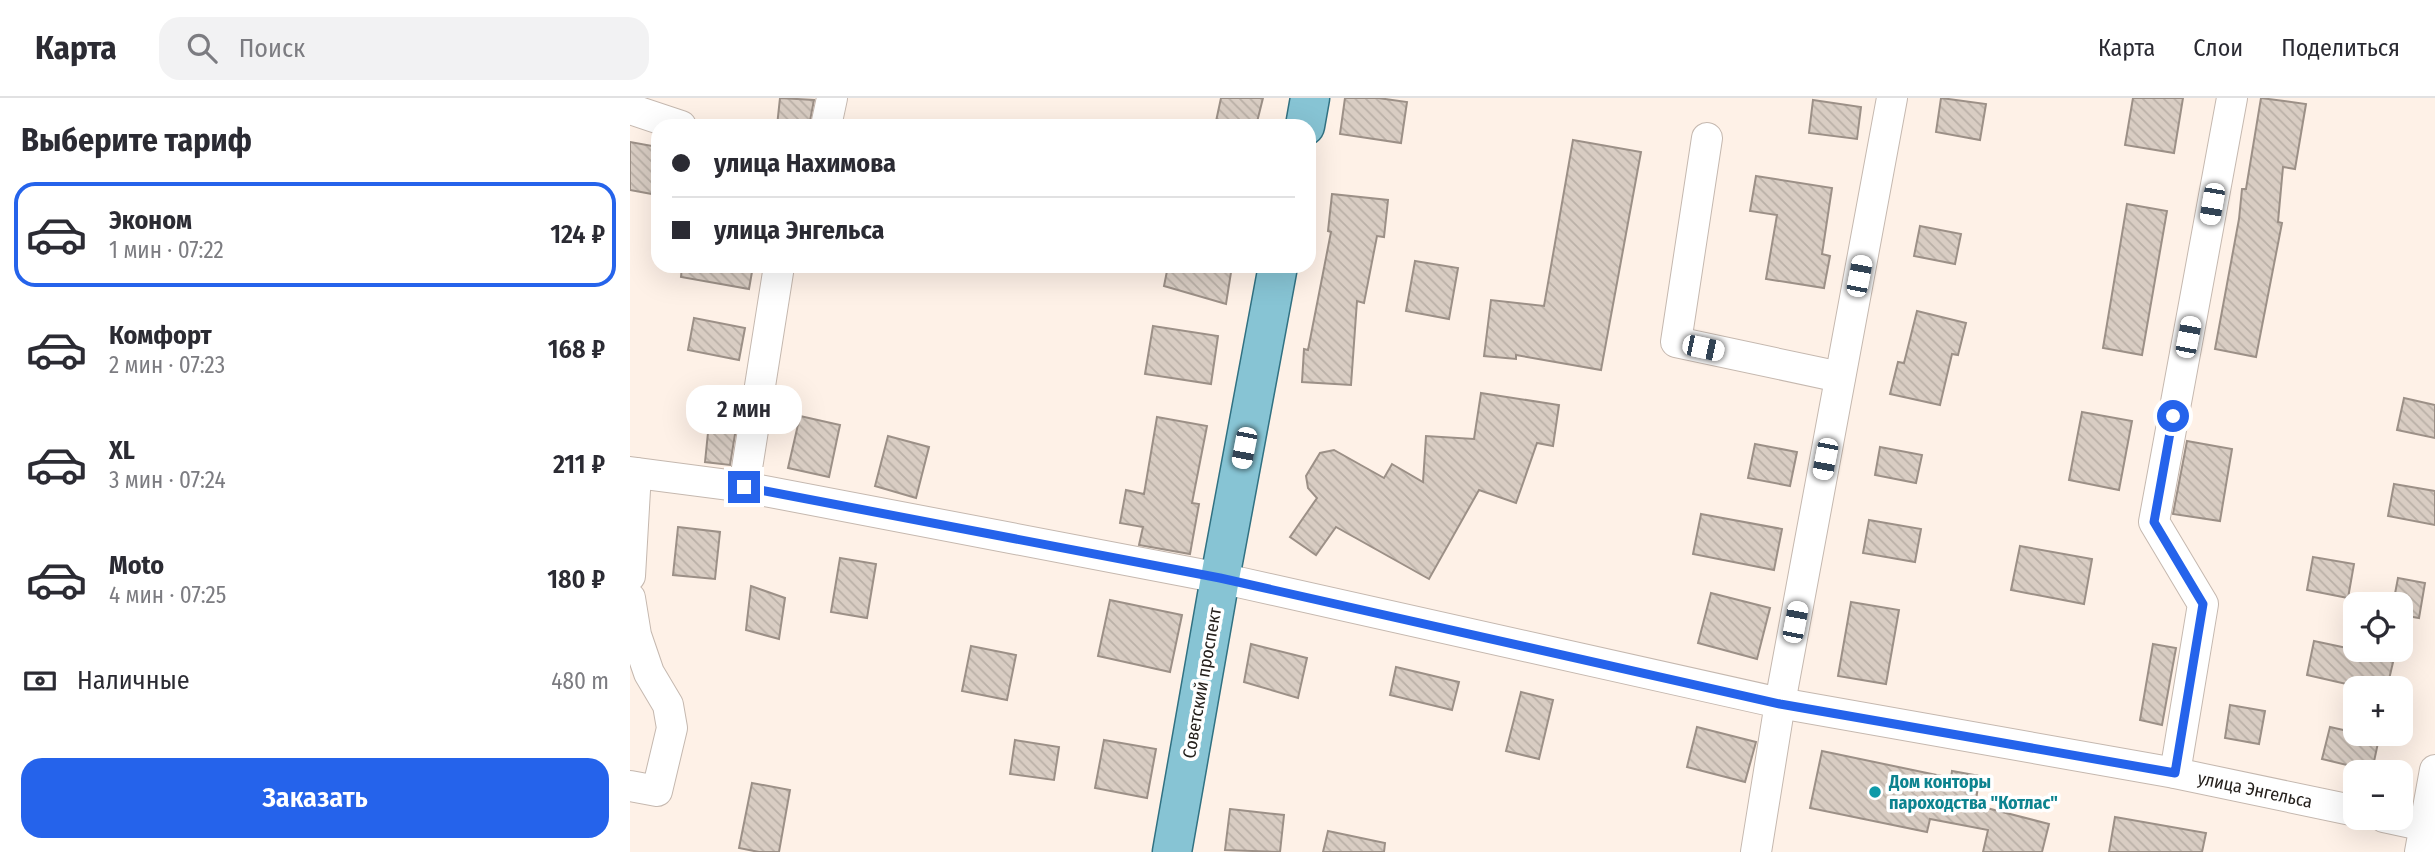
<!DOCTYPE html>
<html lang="ru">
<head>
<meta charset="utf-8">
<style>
	:root { --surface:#fff; --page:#f2f2f3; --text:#2b2b33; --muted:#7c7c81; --line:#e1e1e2; --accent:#2563eb }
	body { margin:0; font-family:"Fira Sans Condensed",sans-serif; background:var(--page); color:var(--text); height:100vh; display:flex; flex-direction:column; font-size:26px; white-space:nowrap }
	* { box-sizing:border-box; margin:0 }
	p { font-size:23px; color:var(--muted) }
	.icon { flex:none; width:38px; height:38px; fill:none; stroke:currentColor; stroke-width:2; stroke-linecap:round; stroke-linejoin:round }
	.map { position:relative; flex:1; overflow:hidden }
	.side { display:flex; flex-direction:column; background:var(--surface); width:630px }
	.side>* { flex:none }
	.banner { position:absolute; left:21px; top:21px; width:665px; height:154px; border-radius:21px; box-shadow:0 7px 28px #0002; display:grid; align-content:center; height:154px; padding:0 21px; background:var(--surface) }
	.fabs { position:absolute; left:1713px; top:494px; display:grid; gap:14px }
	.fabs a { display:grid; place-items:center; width:70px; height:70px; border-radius:14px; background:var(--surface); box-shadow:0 7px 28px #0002; font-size:35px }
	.end { position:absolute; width:32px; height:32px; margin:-16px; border:9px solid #2563eb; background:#fff; box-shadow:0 0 0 4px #fff }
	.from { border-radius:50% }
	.bubble { position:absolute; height:49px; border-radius:21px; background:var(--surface); box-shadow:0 7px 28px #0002; font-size:23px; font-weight:600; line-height:49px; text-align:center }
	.car { position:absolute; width:21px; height:42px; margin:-21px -10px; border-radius:9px; box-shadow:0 0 5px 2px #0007; background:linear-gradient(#fff 24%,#345 0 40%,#fff 0 76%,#345 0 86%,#fff 0) }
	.banner b { display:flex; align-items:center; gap:24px; height:66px; font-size:26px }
	.banner b+b { border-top:2px solid var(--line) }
	.banner i { width:18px; height:18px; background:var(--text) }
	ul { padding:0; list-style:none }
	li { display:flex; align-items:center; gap:21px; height:105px; margin:0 14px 10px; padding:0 7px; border:4px solid transparent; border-radius:21px }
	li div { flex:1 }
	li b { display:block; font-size:26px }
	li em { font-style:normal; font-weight:600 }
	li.active { border-color:var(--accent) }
	li>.icon { width:63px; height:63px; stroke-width:1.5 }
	h2 { padding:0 21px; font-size:32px; line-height:84px }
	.pay { display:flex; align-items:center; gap:18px; height:77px; padding:0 21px; font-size:26px }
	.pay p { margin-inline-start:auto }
	.primary-button { display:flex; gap:14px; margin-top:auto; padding:14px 21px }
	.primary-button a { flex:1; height:80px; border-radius:21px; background:var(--accent); color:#fff; font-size:28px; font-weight:600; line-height:80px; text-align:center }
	header { display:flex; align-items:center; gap:42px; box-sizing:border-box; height:98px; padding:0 35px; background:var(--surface); border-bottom:2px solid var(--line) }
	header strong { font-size:33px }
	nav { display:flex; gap:38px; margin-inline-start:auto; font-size:24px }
	.search { width:490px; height:63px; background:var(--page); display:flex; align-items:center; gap:18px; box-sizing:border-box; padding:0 24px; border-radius:21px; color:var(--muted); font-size:26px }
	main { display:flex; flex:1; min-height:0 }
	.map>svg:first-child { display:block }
</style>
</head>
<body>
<header>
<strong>Карта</strong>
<div class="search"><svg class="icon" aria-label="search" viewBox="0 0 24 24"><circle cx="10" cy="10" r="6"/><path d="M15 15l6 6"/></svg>Поиск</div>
<nav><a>Карта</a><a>Слои</a><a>Поделиться</a></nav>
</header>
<main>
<section class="side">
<h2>Выберите тариф</h2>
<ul>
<li class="active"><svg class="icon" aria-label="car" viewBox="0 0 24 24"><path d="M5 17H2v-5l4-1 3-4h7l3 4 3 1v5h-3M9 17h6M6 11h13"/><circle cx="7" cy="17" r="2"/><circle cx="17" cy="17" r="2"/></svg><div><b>Эконом</b><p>1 мин · 07:22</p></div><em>124 ₽</em></li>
<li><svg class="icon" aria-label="car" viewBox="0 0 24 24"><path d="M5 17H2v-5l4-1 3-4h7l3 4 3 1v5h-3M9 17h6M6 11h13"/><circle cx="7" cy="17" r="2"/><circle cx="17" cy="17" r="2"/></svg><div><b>Комфорт</b><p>2 мин · 07:23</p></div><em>168 ₽</em></li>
<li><svg class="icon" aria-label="car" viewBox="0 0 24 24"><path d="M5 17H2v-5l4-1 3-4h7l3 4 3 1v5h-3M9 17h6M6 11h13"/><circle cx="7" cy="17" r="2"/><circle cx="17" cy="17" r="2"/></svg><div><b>XL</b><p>3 мин · 07:24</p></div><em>211 ₽</em></li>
<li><svg class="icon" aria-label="car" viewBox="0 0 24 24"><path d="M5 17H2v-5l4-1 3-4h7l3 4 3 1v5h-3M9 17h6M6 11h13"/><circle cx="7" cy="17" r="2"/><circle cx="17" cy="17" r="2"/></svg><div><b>Moto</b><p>4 мин · 07:25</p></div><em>180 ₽</em></li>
</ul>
<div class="pay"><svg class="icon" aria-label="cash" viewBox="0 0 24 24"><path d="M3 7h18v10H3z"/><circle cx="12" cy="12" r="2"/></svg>Наличные<p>480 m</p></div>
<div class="primary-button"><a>Заказать</a></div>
</section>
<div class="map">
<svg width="1805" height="754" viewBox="0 0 1805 754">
	<defs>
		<pattern id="building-back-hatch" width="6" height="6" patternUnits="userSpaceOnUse" patternTransform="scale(1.75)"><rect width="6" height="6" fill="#d9cdc3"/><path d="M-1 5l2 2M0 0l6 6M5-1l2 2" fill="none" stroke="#bab0a7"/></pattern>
	</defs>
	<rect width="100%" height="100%" fill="#fef1e7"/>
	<g fill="url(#building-back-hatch)" stroke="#9c9087" stroke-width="2">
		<polygon points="150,0 184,2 179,28 147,28"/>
		<polygon points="591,0 633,0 626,28 585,28"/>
		<polygon points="715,0 748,0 777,4 771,45 710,36"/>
		<polygon points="1311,0 1356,6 1350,42 1306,34"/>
		<polygon points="1503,0 1553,0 1544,55 1495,47"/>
		<polygon points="1631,0 1676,6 1665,71 1653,69 1648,124 1652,125 1626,259 1585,251 1609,121 1612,91 1616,91"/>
		<polygon points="1183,2 1231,9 1227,41 1179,35"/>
		<polygon points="943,42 1011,54 971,272 886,257 886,261 854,258 861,202 914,208"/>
		<polygon points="0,44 28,49 28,62 22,96 0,92"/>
		<polygon points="1126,78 1202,90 1192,156 1200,158 1194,190 1136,181 1147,117 1120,113"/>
		<polygon points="702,96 758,102 754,139 747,138 734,205 727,203 721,287 672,284 674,251 678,252 701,134 698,133"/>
		<polygon points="1497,106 1537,113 1512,257 1473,250"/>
		<polygon points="1290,128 1331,136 1325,166 1284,158"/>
		<polygon points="785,163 828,170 819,221 776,213"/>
		<polygon points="52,168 123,168 119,191 51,179"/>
		<polygon points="538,168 602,168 596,206 534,188"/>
		<polygon points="1287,213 1336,225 1328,257 1322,256 1310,307 1260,296 1268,264 1274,265"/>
		<polygon points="64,220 115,230 109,262 58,252"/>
		<polygon points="523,228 588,238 581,286 515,276"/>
		<polygon points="851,295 929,307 923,348 907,345 886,405 849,392 799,481 706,429 686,457 660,439 687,400 678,390 676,378 690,355 704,352 754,380 762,366 793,384 796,338 844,341"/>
		<polygon points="1774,300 1805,307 1805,340 1767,332"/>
		<polygon points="1452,314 1502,323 1489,392 1439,382"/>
		<polygon points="80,315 108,318 100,367 75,364"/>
		<polygon points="170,318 210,327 199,379 158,370"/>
		<polygon points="527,319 577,328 562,405 569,406 560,456 509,447 513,429 490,425 496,392 514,396"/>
		<polygon points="258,338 299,349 286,400 245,388"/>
		<polygon points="1557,343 1602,351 1590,423 1543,416"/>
		<polygon points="1125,346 1167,354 1160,388 1118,380"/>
		<polygon points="1250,349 1292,357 1286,385 1245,377"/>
		<polygon points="1764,386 1805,393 1805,427 1758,418"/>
		<polygon points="1071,416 1152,431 1144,472 1063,456"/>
		<polygon points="1239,422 1291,431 1285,464 1233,455"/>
		<polygon points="48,429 90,434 85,481 43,477"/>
		<polygon points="1390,448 1462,461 1454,506 1381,492"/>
		<polygon points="1683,459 1724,466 1718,500 1677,492"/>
		<polygon points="210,460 246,466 237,520 201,514"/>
		<polygon points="1768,480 1795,485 1789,520 1771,517 1771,506 1763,506"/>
		<polygon points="121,488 155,500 149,541 116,532"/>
		<polygon points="1081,495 1140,510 1127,561 1068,545"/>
		<polygon points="480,502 552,517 540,574 468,558"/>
		<polygon points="1221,504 1269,512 1256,586 1208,578"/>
		<polygon points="1684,543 1764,560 1757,590 1734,590 1677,577"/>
		<polygon points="621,546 677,560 668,600 614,584"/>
		<polygon points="1523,546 1546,550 1532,627 1510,622"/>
		<polygon points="341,548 386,557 377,602 332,593"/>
		<polygon points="766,569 829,584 822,612 760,597"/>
		<polygon points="891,594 923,602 909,661 876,653"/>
		<polygon points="1600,607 1635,613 1629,646 1595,640"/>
		<polygon points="1067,629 1126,644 1115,684 1057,669"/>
		<polygon points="1700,629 1749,640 1742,673 1692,661"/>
		<polygon points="385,642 429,649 424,682 380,676"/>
		<polygon points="474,642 526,651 517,700 465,690"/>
		<polygon points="1192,653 1321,680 1322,673 1350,678 1345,707 1419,726 1412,754 1353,754 1358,732 1300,721 1297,734 1180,710"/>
		<polygon points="122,685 160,692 149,754 129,754 109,750"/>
		<polygon points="600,711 654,717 650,754 595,752"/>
		<polygon points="1485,719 1576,735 1572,754 1479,754"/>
		<polygon points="698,733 755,745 754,754 693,754"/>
	</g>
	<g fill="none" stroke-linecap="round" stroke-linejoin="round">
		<defs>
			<g id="minor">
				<polyline points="0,11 51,28"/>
				<polyline points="196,28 202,0"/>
				<polyline points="1077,40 1046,244 1210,279"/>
				<polyline points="0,374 114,389 590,480 1150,605 1545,675 1726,713"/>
				<polyline points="114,389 149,168"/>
				<polyline points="0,478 6,375"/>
				<polyline points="0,500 6,537 19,575 38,607 42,630 27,693 0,688"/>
				<polyline points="1545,675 1573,506 1524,424 1602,0"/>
				<polyline points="1754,719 1805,730"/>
				<polyline points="1126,754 1150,605 1262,0"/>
				<polyline points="1790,754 1805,672"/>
			</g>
			<g id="major">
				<polyline points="675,28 680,0"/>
				<polyline points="542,754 590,480 648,168"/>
			</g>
		</defs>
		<use href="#minor" stroke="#c5b8af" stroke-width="32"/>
		<use href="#major" stroke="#317182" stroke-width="41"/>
		<use href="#minor" stroke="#fff" stroke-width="30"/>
		<use href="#major" stroke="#87c4d4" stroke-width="38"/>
	</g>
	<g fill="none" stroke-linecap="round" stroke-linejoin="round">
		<polyline stroke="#2563eb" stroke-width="9" points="114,389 590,480 1150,606 1545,675 1573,506 1524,424 1543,318"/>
	</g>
	<circle fill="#0f9aa8" stroke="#fff" stroke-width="2.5" cx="1245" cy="694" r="7"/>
	<g text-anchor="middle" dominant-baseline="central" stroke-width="7" stroke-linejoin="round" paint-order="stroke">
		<g font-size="18" fill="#26211d" stroke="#fff">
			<text transform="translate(572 585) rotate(-80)">Советский проспект</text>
			<text transform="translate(1625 692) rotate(12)">улица Энгельса</text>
		</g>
		<g font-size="18" font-weight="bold" fill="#0d838f" stroke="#fff" text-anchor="start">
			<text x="1259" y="684">Дом конторы<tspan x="1259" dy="21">пароходства "Котлас"</tspan></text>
		</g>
	</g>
</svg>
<div class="fabs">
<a><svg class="icon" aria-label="locate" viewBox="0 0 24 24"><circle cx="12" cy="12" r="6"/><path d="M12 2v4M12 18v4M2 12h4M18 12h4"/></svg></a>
<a>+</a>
<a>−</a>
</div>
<i class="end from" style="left:1543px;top:318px"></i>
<i class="end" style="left:114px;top:389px"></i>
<div class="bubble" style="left:56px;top:287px;width:116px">2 мин</div>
<i class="car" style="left:1582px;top:106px;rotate:190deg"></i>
<i class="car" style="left:1229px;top:178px;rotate:11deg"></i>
<i class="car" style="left:1558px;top:239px;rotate:11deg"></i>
<i class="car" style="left:1073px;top:250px;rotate:102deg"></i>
<i class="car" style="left:614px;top:350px;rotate:191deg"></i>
<i class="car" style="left:1195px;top:361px;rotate:191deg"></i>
<i class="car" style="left:1165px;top:524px;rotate:11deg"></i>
<div class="banner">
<b><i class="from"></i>улица Нахимова</b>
<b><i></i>улица Энгельса</b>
</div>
</div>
</main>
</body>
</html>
